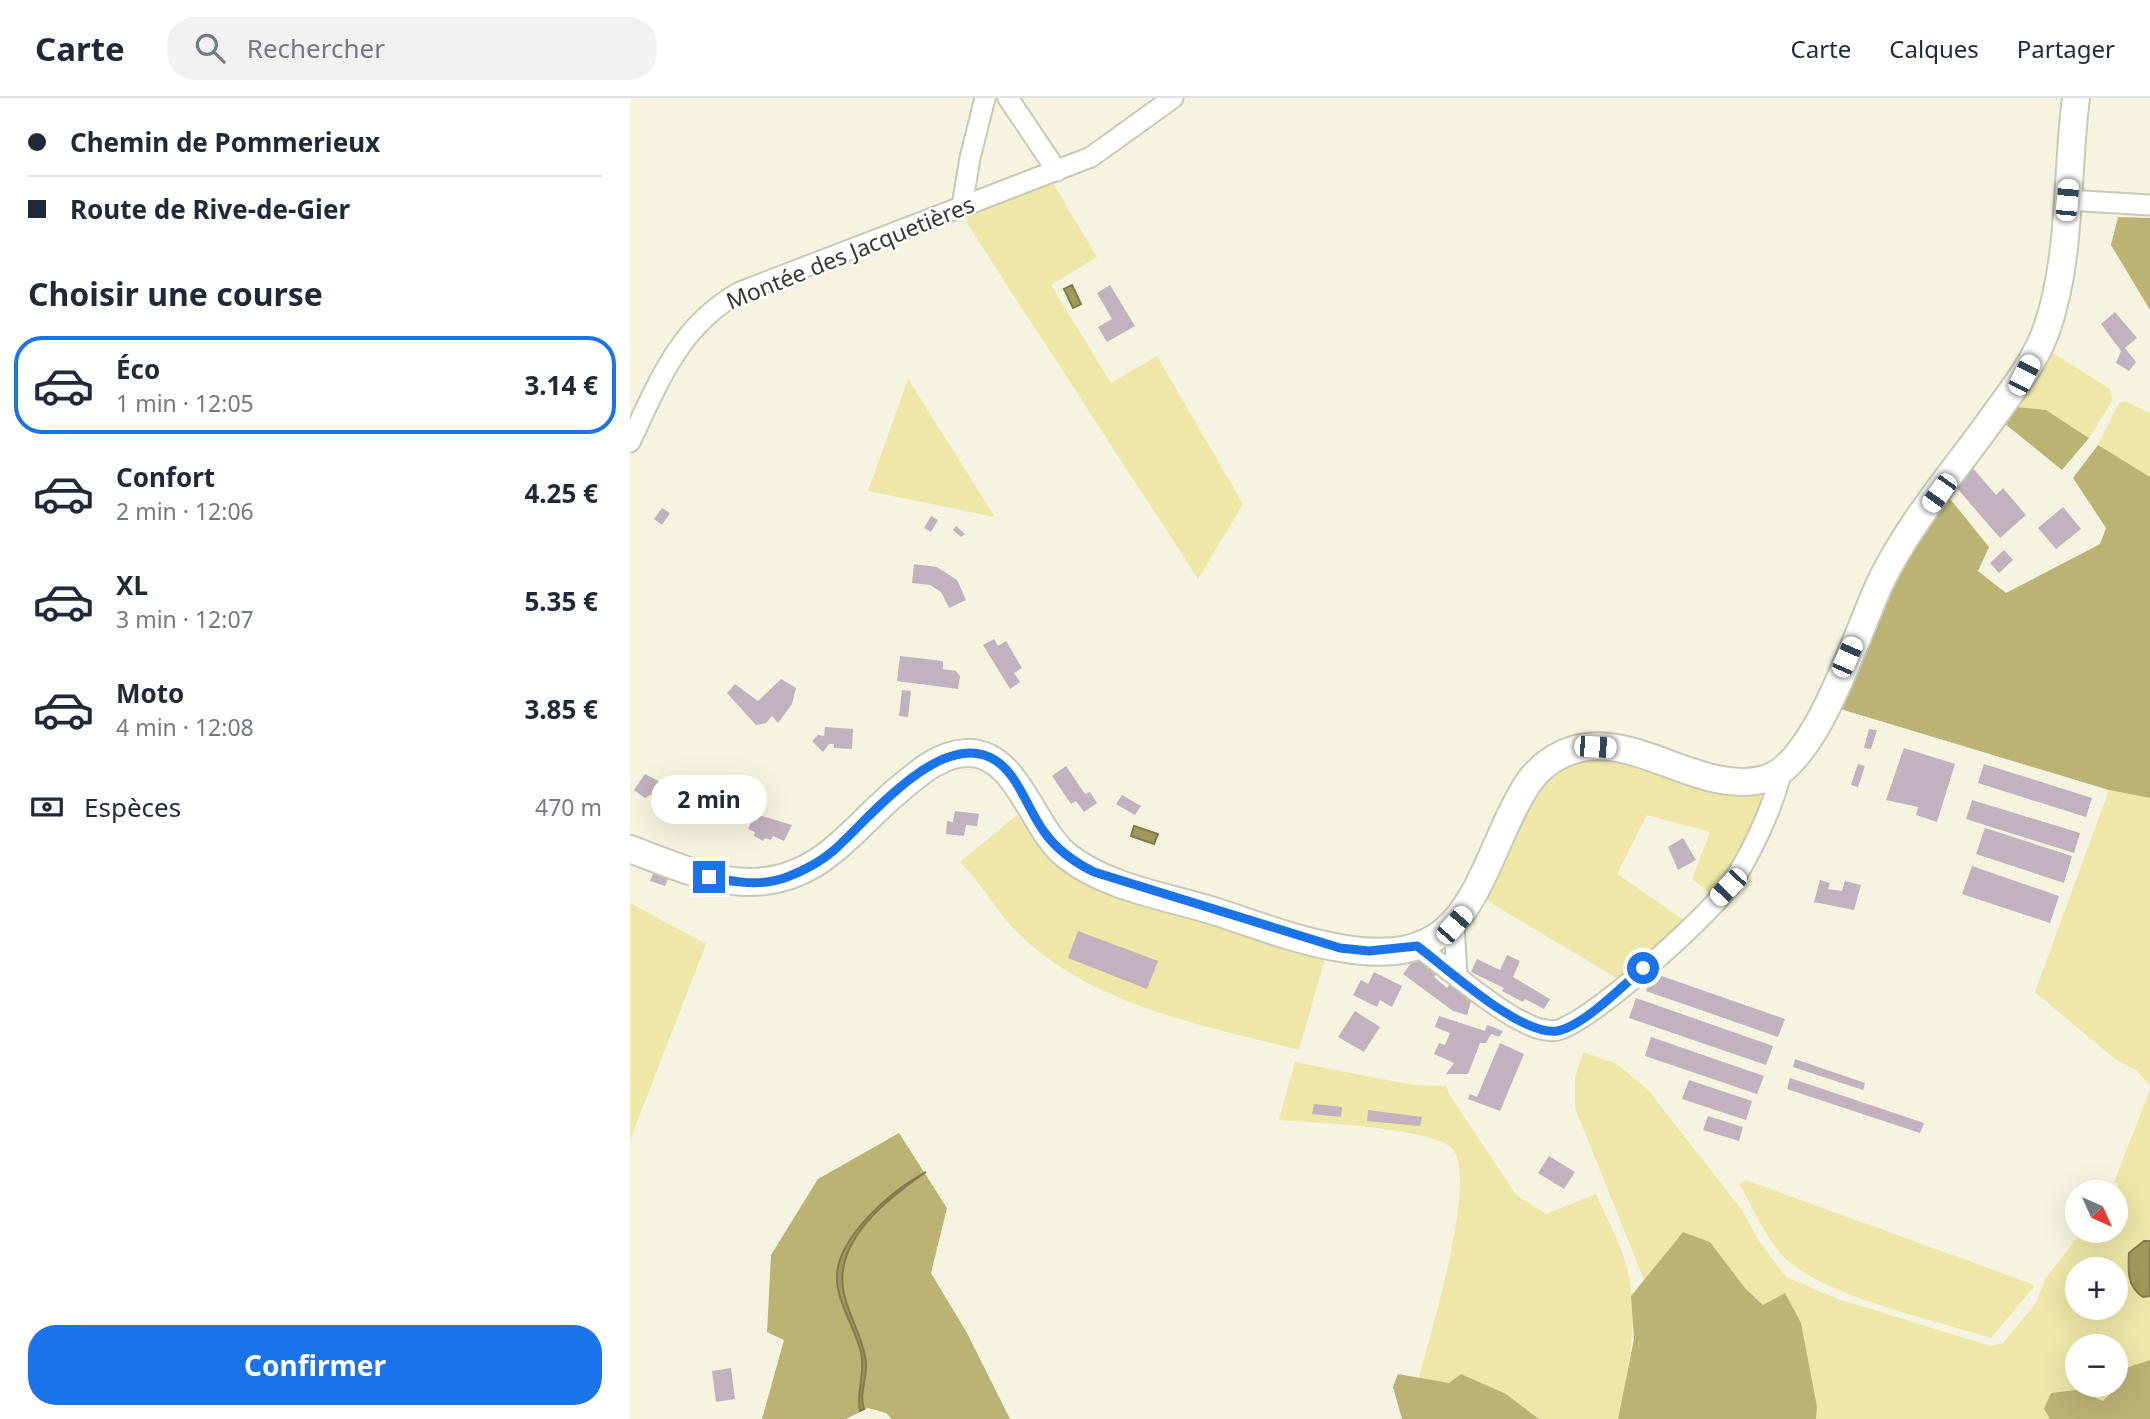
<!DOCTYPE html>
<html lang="fr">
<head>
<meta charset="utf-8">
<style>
	:root { --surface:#fff; --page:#f2f2f3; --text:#1f2937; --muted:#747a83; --line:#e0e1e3; --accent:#1a73e8 }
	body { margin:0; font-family:"Noto Sans",sans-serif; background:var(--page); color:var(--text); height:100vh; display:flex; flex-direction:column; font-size:26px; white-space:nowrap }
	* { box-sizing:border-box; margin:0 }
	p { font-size:23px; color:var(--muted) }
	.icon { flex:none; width:38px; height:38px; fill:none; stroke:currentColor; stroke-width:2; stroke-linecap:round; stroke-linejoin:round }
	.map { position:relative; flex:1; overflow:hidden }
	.panel { display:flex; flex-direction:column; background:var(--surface); width:630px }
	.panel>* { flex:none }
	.top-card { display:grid; align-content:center; height:154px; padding:0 28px; background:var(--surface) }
	.needle { width:46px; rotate:135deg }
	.controls { position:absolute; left:1435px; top:1082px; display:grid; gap:14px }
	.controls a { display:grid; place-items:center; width:63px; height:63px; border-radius:50%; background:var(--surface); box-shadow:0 7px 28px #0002; font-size:35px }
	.end { position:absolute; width:32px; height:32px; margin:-16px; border:9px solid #1a73e8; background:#fff; box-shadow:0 0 0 4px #fff }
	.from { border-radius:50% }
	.bubble { position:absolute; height:49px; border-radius:24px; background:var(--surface); box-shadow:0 7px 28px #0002; font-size:23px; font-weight:700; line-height:49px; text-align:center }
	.car { position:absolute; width:21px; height:42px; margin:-21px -10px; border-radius:9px; box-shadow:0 0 5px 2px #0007; background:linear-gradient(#fff 24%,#345 0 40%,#fff 0 76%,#345 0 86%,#fff 0) }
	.top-card b { display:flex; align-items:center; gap:24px; height:66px; font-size:26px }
	.top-card b+b { border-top:2px solid var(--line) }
	.top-card i { width:18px; height:18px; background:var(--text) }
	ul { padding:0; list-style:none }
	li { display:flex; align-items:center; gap:21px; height:98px; margin:0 14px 10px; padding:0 14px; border:4px solid transparent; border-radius:28px }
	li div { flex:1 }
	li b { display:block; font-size:26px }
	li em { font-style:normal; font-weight:700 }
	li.active { border-color:var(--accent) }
	li>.icon { width:63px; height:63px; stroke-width:1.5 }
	h2 { padding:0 28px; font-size:32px; line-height:84px }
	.pay { display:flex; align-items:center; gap:18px; height:77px; padding:0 28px; font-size:26px }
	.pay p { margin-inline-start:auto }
	.cta { display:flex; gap:14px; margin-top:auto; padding:14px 28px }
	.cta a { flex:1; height:80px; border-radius:28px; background:var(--accent); color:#fff; font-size:28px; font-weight:700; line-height:80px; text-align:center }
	header { display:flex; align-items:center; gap:42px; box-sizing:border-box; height:98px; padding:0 35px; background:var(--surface); border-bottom:2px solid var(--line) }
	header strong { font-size:33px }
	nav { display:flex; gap:38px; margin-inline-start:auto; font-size:24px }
	.search { width:490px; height:63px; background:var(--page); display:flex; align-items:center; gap:18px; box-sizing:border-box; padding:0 24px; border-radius:28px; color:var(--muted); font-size:26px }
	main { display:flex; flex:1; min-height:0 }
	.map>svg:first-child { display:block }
</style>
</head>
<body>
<header>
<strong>Carte</strong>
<div class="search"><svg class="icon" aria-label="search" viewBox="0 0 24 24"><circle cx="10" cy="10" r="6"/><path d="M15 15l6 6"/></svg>Rechercher</div>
<nav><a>Carte</a><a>Calques</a><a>Partager</a></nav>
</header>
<main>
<section class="panel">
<div class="top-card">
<b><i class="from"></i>Chemin de Pommerieux</b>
<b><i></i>Route de Rive-de-Gier</b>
</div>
<h2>Choisir une course</h2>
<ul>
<li class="active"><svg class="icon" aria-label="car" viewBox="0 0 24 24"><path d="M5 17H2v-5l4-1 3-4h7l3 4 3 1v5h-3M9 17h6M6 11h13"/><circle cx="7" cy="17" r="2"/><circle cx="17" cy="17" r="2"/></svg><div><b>Éco</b><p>1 min · 12:05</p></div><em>3.14 €</em></li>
<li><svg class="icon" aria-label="car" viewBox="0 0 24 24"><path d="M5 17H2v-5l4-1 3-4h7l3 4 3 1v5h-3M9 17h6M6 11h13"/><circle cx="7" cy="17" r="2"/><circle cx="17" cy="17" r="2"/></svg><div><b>Confort</b><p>2 min · 12:06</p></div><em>4.25 €</em></li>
<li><svg class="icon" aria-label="car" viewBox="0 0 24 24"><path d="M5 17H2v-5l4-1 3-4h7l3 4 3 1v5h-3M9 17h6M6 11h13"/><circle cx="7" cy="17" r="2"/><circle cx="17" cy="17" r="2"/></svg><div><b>XL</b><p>3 min · 12:07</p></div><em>5.35 €</em></li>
<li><svg class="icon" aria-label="car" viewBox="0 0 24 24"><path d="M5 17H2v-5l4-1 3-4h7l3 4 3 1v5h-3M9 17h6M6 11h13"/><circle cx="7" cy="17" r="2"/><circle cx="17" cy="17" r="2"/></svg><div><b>Moto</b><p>4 min · 12:08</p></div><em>3.85 €</em></li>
</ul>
<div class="pay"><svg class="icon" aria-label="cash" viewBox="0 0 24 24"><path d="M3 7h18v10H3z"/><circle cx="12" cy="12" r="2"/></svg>Espèces<p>470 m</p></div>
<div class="cta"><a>Confirmer</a></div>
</section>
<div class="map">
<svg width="1520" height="1321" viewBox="0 0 1520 1321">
	<rect width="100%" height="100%" fill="#f6f4e0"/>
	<g fill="#eee7a8" fill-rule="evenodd">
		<polygon points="421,82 467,159 421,187 481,285 527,258 613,406 568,481 336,124 340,115"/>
		<polygon points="1420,253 1480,291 1482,303 1459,340 1416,312 1386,309"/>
		<polygon points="278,281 365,419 238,393"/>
		<polygon points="1495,303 1520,315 1520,379 1468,347 1489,305"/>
		<path d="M972,659l165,34 4,5 -43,76 -19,21 -17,-14 18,-47 -63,-17 -30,59 67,46 -64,60 -134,-80c16,-44 39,-117 84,-138 9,-4 23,-4 32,-5z"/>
		<polygon points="1479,692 1520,700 1520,987 1507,973 1485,961 1405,894"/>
		<path d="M387,717l29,39 38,29 242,72 -27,95c-97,-25 -202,-43 -278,-114 -24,-22 -38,-52 -61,-74z"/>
		<polygon points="0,805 76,846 0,1042"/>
		<path d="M953,954l34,12 31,26 94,120 17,31 27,36 52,22 153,47 12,-3 33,-40 9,-24 38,-49h33v-38h-3l6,-8 -5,-2 36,-92v151h-6l-1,56 7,-1v64l-34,11v-25h-39v38h39v-5l4,6 -17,16 -27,-11 -32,19 6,10h-234l1,-12 -32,-113 -21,11 -19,-17 -35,-46 -27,-10 -39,48 -69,-172v-30zM1447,1171h39v38h-39z"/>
		<path d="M665,964l118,23 33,1 4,10 66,99 30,19 50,-20c10,23 23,46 30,70 15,52 2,104 -8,155h-79l-33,-25 -87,-16c10,-41 60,-200 33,-230 -19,-20 -142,-26 -173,-28z"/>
		<path d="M1116,1082l286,104 2,3 -43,51c-56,-18 -172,-42 -210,-84 -17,-19 -28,-48 -42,-70z"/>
	</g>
	<g fill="#bbb373">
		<polygon points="1488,119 1520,120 1520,212 1481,147"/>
		<polygon points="1386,309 1416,312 1459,340 1432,372 1374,325"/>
		<polygon points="1468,347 1520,379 1520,700 1479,692 1207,610 1258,485 1317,397 1359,449 1348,473 1376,495 1470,446 1476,430 1443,380"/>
		<polygon points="269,1035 317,1110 301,1175 337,1235 380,1321 262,1321 256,1315 238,1310 216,1321 132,1321 154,1242 137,1234 141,1157 188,1081"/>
		<polygon points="1053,1134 1080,1144 1115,1190 1133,1207 1155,1195 1171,1225 1187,1309 1186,1321 988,1321 1004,1241 1001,1198"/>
		<polygon points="1520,1262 1520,1321 1420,1321 1414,1311 1421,1295 1446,1292 1473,1303 1489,1287 1486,1273"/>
		<polygon points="768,1276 819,1285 831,1276 876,1296 909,1321 772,1321 763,1289"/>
	</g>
	<g fill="#a09859" stroke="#817b4d" stroke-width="2">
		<polygon points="442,187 451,206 443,210 434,191"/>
		<polygon points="504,728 528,736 524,746 501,738"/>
		<path d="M296,1074c-39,27 -94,69 -82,122 5,22 17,41 21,62 5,18 -7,35 -1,53l-4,2c-4,-20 6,-38 1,-59 -6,-24 -22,-46 -24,-71 -3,-43 56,-91 89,-109z"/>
		<path d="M1514,1143h6v55l-7,1c-16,-10 -15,-27 -14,-44z"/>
	</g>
	<g fill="#c2b1bf">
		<polygon points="480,187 505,228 477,244 468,229 482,221 467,195"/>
		<polygon points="1485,214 1507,240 1495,250 1506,264 1499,273 1486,265 1491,253 1471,226"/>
		<polygon points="1341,368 1366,397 1373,390 1396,417 1370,440 1326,389"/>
		<polygon points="1433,409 1451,431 1426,451 1408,430"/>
		<polygon points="32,410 40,415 32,427 24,421"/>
		<polygon points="301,418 308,422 301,434 294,430"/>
		<polygon points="326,428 335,436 331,439 323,432"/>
		<polygon points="1374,452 1383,462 1369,475 1360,465"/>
		<polygon points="284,466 307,469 327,482 336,502 319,510 311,494 300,487 282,485"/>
		<polygon points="364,541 368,548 376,543 392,570 384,575 390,584 380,591 353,547"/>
		<polygon points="270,558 313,563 313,571 326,573 330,578 328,591 267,583"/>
		<polygon points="151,581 166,590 162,606 148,625 142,618 136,625 126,627 97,595 105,586 128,603"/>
		<polygon points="272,592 281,593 278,619 269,618"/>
		<polygon points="195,629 223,631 222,651 204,650 204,646 199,646 193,654 182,643 188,637 194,638"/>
		<polygon points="1239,631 1247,632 1241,651 1234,650"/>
		<polygon points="1274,650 1325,666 1307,724 1286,717 1288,709 1256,702"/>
		<polygon points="1228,666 1235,668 1228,689 1221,687"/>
		<polygon points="1354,666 1462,700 1456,719 1348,685"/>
		<polygon points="436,668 455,696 460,694 467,705 454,714 446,703 441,706 422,678"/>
		<polygon points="15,676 51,695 38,714 20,697 15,700 4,692"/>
		<polygon points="492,697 511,708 505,717 486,706"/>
		<polygon points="1342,702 1450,735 1444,755 1336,721"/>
		<polygon points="325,713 349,716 347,728 336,727 334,738 316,736 317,723 323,724"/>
		<polygon points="125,716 162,727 154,743 143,738 141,742 135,740 133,743 124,738 125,734 118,731"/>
		<polygon points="1355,730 1442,758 1434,785 1346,756"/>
		<polygon points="1053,740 1066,762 1048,772 1038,749"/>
		<polygon points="1342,768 1429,798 1420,825 1332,796"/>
		<polygon points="24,774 39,779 35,788 20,783"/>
		<polygon points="1190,782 1200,785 1198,791 1212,793 1215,783 1231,787 1224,812 1184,804"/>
		<polygon points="448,833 528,863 517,891 438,860"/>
		<polygon points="877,857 890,863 883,879 920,901 914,911 895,901 893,904 872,893 874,890 841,874 847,861 870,872"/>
		<polygon points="786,859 809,873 804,879 817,890 822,883 843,897 837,917 823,913 773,876"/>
		<polygon points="744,874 772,888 762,909 750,902 747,909 723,897 731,882 738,886"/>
		<polygon points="1023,875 1155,921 1148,939 1016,893"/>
		<polygon points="1006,900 1143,948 1136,967 999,920"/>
		<polygon points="725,913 750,929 734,954 708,939"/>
		<polygon points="809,918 855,933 857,927 873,933 869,939 861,936 856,945 850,945 838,976 816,976 824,965 804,956 809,945 815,947 820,935 805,929"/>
		<polygon points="1021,939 1134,978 1127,996 1015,958"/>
		<polygon points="870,945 894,956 870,1013 838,1001 840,996 847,999"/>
		<polygon points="1165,961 1235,985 1233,992 1163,969"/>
		<polygon points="1160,980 1294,1025 1290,1035 1157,991"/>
		<polygon points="1059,982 1122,1003 1116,1022 1052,1001"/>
		<polygon points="684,1006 712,1009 711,1019 682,1016"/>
		<polygon points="738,1012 792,1019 790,1028 737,1023"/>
		<polygon points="1078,1018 1113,1029 1109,1043 1073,1032"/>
		<polygon points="919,1058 945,1074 934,1091 908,1075"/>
		<polygon points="101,1270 105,1301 86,1304 82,1273"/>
	</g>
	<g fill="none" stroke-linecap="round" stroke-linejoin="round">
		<defs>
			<g id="minor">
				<polyline points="378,0 427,73"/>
				<polyline points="1437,102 1520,107"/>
				<polyline points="332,108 340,60 355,0"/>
				<path d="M0,344c29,-60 48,-115 110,-150l351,-135 82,-59"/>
				<polyline points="824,827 827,877"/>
				<path d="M787,848c28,20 97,81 129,84 5,1 11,1 15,-1 38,-15 141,-107 167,-141 21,-29 46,-82 53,-116"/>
			</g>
			<path id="secondary" d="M0,751c71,27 134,57 201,3 25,-20 46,-45 71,-65 19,-16 39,-33 65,-34 50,-2 66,77 100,103 40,32 102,41 150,56 40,13 81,29 123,36 119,21 130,-48 171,-134 10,-20 19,-39 38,-52 70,-50 144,37 216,17 52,-14 93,-150 116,-198 29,-60 77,-114 115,-168 19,-26 39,-52 50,-82 26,-73 20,-157 30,-233"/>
		</defs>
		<use href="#minor" stroke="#cac9b5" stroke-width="23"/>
		<use href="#secondary" stroke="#cac9b5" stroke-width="30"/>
		<use href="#minor" stroke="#fff" stroke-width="19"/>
		<use href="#secondary" stroke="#fff" stroke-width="26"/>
	</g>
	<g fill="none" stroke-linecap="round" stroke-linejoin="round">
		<path stroke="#1a73e8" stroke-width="9" d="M79,779c26,5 52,10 78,0 16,-6 33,-15 46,-26 34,-30 99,-112 151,-96 33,10 42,54 61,78 13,18 29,29 49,39l246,76 29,3 48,-5c30,22 103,90 140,85 25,-4 66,-45 86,-63"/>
	</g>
	<g text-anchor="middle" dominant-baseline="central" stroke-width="5" stroke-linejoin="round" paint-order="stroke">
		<g font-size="23" fill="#393830" stroke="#fff">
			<text transform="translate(220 154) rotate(-22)">Montée des Jacquetières</text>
		</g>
	</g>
</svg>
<div class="controls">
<a><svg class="needle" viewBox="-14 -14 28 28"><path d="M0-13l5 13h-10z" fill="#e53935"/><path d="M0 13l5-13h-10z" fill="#747a83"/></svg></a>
<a>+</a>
<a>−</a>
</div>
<i class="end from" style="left:1013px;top:870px"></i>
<i class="end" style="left:79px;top:779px"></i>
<div class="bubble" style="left:21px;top:677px;width:116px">2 min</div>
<i class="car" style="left:1437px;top:102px;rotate:5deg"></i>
<i class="car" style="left:1394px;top:277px;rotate:27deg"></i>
<i class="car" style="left:1309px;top:395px;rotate:216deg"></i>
<i class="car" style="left:1217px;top:559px;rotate:24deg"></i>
<i class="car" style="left:965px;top:649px;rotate:93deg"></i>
<i class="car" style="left:1098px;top:789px;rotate:224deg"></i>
<i class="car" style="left:824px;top:827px;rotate:41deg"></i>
</div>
</main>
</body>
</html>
